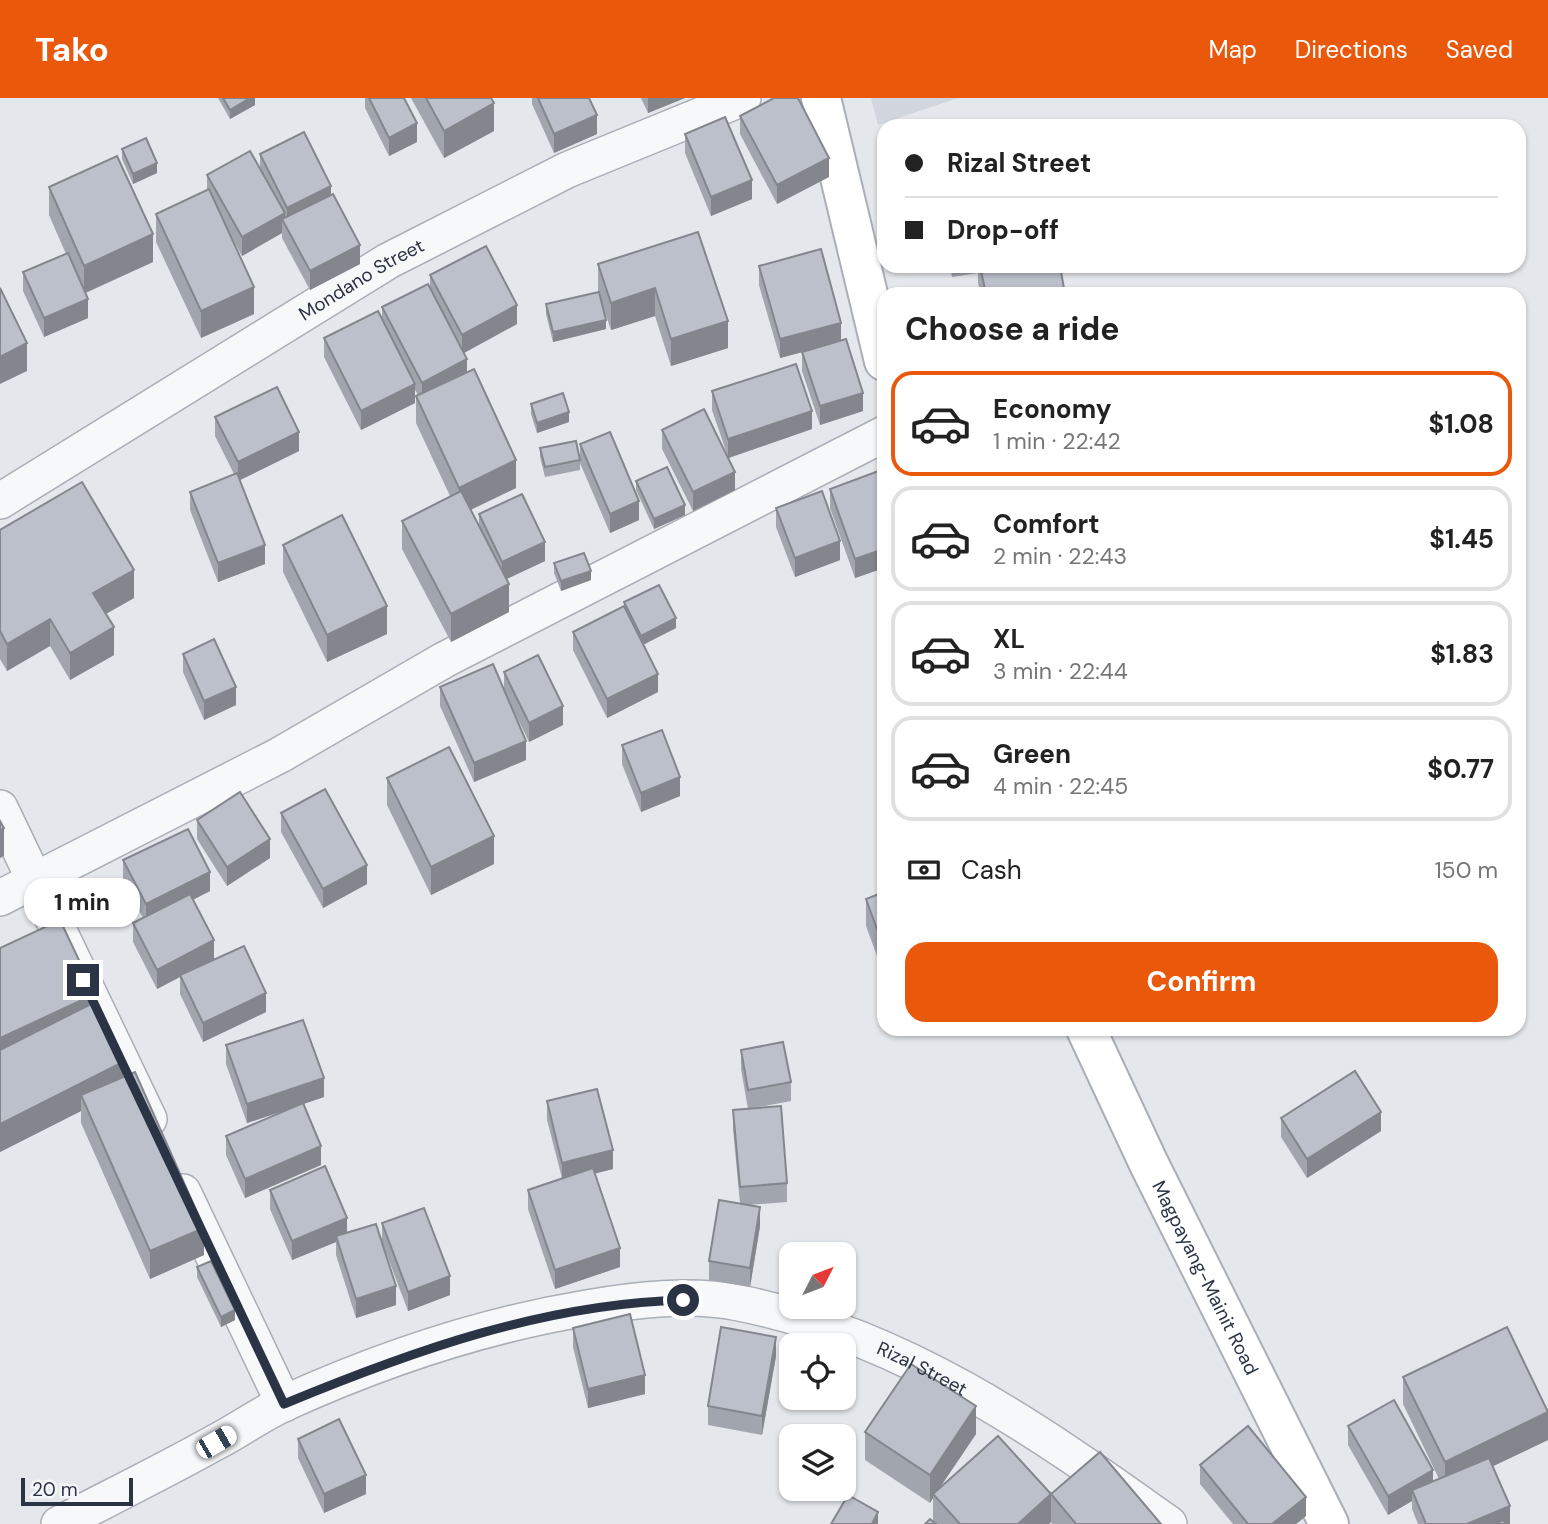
<!DOCTYPE html>
<html lang="en">
<head>
<meta charset="utf-8">
<style>
	:root { --surface:#fff; --page:#f6f6f6; --text:#222; --muted:#767676; --line:#e0e0e0; --accent:#ea580c }
	body { margin:0; font-family:"DM Sans",sans-serif; background:var(--page); color:var(--text); height:100vh; display:flex; flex-direction:column; font-size:26px; white-space:nowrap }
	* { box-sizing:border-box; margin:0 }
	p { font-size:23px; color:var(--muted) }
	.icon { flex:none; width:38px; height:38px; fill:none; stroke:currentColor; stroke-width:2; stroke-linecap:round; stroke-linejoin:round }
	.map { position:relative; flex:1; overflow:hidden }
	.side { position:absolute; left:877px; top:189px; width:649px; height:749px; display:flex; flex-direction:column; background:var(--surface); border-radius:21px; box-shadow:0 2px 5px #0004 }
	.side>* { flex:none }
	.top-card { position:absolute; left:877px; top:21px; width:649px; height:154px; border-radius:21px; box-shadow:0 2px 5px #0004; display:grid; align-content:center; height:154px; padding:0 28px; background:var(--surface) }
	.needle { width:46px; rotate:48deg }
	.controls { position:absolute; left:779px; top:1144px; display:grid; gap:14px }
	.controls a { display:grid; place-items:center; width:77px; height:77px; border-radius:14px; background:var(--surface); box-shadow:0 2px 5px #0004; font-size:35px }
	.scale { position:absolute; left:21px; bottom:18px; width:112px; box-sizing:border-box; padding-left:7px; border:4px solid #2b3445; border-top:0; font-size:19px; line-height:24px; white-space:nowrap; color:#2b3445; -webkit-text-stroke:5px #f4f6f9; paint-order:stroke }
	.end { position:absolute; width:32px; height:32px; margin:-16px; border:9px solid #2b3445; background:#fff; box-shadow:0 0 0 4px #fff }
	.from { border-radius:50% }
	.bubble { position:absolute; height:49px; border-radius:21px; background:var(--surface); box-shadow:0 2px 5px #0004; font-size:23px; font-weight:700; line-height:49px; text-align:center }
	.car { position:absolute; width:21px; height:42px; margin:-21px -10px; border-radius:9px; box-shadow:0 0 5px 2px #0007; background:linear-gradient(#fff 24%,#345 0 40%,#fff 0 76%,#345 0 86%,#fff 0) }
	.top-card b { display:flex; align-items:center; gap:24px; height:66px; font-size:26px }
	.top-card b+b { border-top:2px solid var(--line) }
	.top-card i { width:18px; height:18px; background:var(--text) }
	ul { padding:0; list-style:none }
	li { display:flex; align-items:center; gap:21px; height:105px; margin:0 14px 10px; padding:0 14px; border:4px solid var(--line); border-radius:21px }
	li div { flex:1 }
	li b { display:block; font-size:26px }
	li em { font-style:normal; font-weight:700 }
	li.current { border-color:var(--accent) }
	li>.icon { width:63px; height:63px; stroke-width:1.5 }
	h2 { padding:0 28px; font-size:32px; line-height:84px }
	.pay { display:flex; align-items:center; gap:18px; height:77px; padding:0 28px; font-size:26px }
	.pay p { margin-inline-start:auto }
	.cta { display:flex; gap:14px; margin-top:auto; padding:14px 28px }
	.cta a { flex:1; height:80px; border-radius:21px; background:var(--accent); color:#fff; font-size:28px; font-weight:700; line-height:80px; text-align:center }
	header { display:flex; align-items:center; gap:42px; box-sizing:border-box; height:98px; padding:0 35px; background:var(--accent); color:#fff }
	header strong { font-size:33px }
	nav { display:flex; gap:38px; margin-inline-start:auto; font-size:24px }
	.map>svg:first-child { display:block }
</style>
</head>
<body>
<header>
<strong>Tako</strong>
<nav><a>Map</a><a>Directions</a><a>Saved</a></nav>
</header>
<div class="map">
<svg width="1548" height="1426" viewBox="0 0 1548 1426">
	<rect width="100%" height="100%" fill="#e4e7ec"/>
	<polygon fill="#d2d6de" points="871,0 958,0 878,27"/>
	<g fill="none" stroke-linecap="round" stroke-linejoin="round">
		<defs>
			<g id="street">
				<path id="s1" d="M0,403l388,-240 179,-91 176,-72"/>
				<polyline points="0,710 149,1021"/>
				<polyline points="0,800 280,657 444,562 884,336"/>
				<polyline points="183,1094 284,1306"/>
				<path id="s2" d="M59,1426c52,-27 105,-53 157,-82 23,-12 45,-28 69,-39 95,-43 199,-78 302,-95 47,-8 104,-15 152,-5 161,31 299,127 430,221"/>
			</g>
			<g id="secondary">
				<polyline points="821,0 884,263"/>
				<path id="s3" d="M1086,931l63,135 180,360"/>
			</g>
		</defs>
		<use href="#street" stroke="#a9aeb7" stroke-width="38"/>
		<use href="#secondary" stroke="#a9aeb7" stroke-width="42"/>
		<use href="#street" stroke="#f7f8fa" stroke-width="35"/>
		<use href="#secondary" stroke="#fff" stroke-width="38"/>
	</g>
	<g fill="#a1a5ae">
		<polygon points="218,0 255,0 255,7 230,21"/>
		<polygon points="365,0 404,0 417,44 389,58 365,10"/>
		<polygon points="411,0 491,0 494,33 444,60"/>
		<polygon points="532,0 589,0 597,36 554,55 532,6"/>
		<polygon points="641,0 685,0 648,15"/>
		<polygon points="740,18 829,79 777,106 740,36"/>
		<polygon points="685,36 752,101 711,118 685,55"/>
		<polygon points="122,51 157,75 133,86 122,61"/>
		<polygon points="260,56 331,96 360,166 310,192 282,140 282,135 242,158 231,138 254,216 201,240 156,144 156,116 207,92 207,77 260,72"/>
		<polygon points="49,89 153,164 86,195 88,220 44,239 23,193 23,174 66,156 49,117"/>
		<polygon points="698,134 728,250 671,268 655,218 611,232 602,206 606,231 553,244 546,216 546,206 598,194 598,166"/>
		<polygon points="759,168 841,242 863,313 820,327 802,273 802,254 780,260 759,187"/>
		<polygon points="950,168 1060,168 1065,196 981,196 978,185 978,175 952,179"/>
		<polygon points="430,177 517,226 464,255 467,274 516,390 471,412 479,427 479,416 545,463 507,481 509,514 451,544 402,451 402,423 450,398 416,325 416,298 418,297 415,292 415,305 361,332 324,259 324,240 382,220 382,209 430,190"/>
		<polygon points="712,293 812,331 729,360 735,392 693,413 662,351 662,332 728,359 712,312"/>
		<polygon points="531,306 569,324 537,335 531,316"/>
		<polygon points="215,319 299,353 240,382 265,466 218,484 190,412 190,394 234,376 215,338"/>
		<polygon points="580,346 639,422 610,435 580,365 580,372 545,379 540,359 540,350 580,362"/>
		<polygon points="884,371 884,470 855,480 830,410 830,391"/>
		<polygon points="636,383 685,417 654,431 636,392"/>
		<polygon points="776,410 840,462 795,479 776,429"/>
		<polygon points="0,432 134,500 106,516 114,557 70,582 50,548 7,573 0,561"/>
		<polygon points="283,447 387,536 327,564 283,474"/>
		<polygon points="554,465 591,482 561,493 554,475"/>
		<polygon points="624,504 676,530 643,546 658,594 607,620 573,552 573,534 624,508"/>
		<polygon points="183,556 236,607 204,622 183,574"/>
		<polygon points="504,574 563,627 529,644 509,603 526,662 474,684 440,608 440,589 504,592"/>
		<polygon points="881,610 884,610 884,637 881,629"/>
		<polygon points="622,647 680,698 641,714 622,666"/>
		<polygon points="387,680 494,766 431,797 387,707"/>
		<polygon points="281,715 367,786 323,810 281,734"/>
		<polygon points="197,722 270,760 227,788 197,741"/>
		<polygon points="123,762 210,793 193,802 214,861 202,867 266,914 203,944 180,896 180,879 157,891 133,844 133,825 143,820 123,781"/>
		<polygon points="884,794 884,877 866,828 866,801"/>
		<polygon points="95,909 123,979 204,1157 150,1181 81,1025 81,1013 0,1054"/>
		<polygon points="226,947 324,999 303,1006 321,1067 245,1100 226,1057 226,1038 290,1011 247,1025 226,966"/>
		<polygon points="741,952 791,984 791,1003 748,1011 741,971"/>
		<polygon points="547,1003 613,1071 595,1075 620,1169 555,1191 528,1111 528,1092 562,1080 547,1022"/>
		<polygon points="733,1012 787,1085 787,1104 748,1107 760,1128 750,1189 709,1182 709,1163 740,1105 733,1031"/>
		<polygon points="1281,1020 1381,1033 1307,1080 1281,1039"/>
		<polygon points="270,1092 347,1135 396,1207 356,1220 336,1157 336,1144 292,1162 270,1111"/>
		<polygon points="382,1125 450,1197 408,1213 382,1144"/>
		<polygon points="197,1169 235,1222 221,1229 197,1179"/>
		<polygon points="573,1230 645,1296 588,1310 573,1249"/>
		<polygon points="776,1258 762,1337 708,1327 708,1308"/>
		<polygon points="1403,1279 1548,1342 1493,1368 1510,1426 1418,1426 1412,1411 1412,1403 1388,1417 1348,1347 1348,1328 1433,1383 1439,1381 1403,1306"/>
		<polygon points="865,1334 976,1336 939,1391 1051,1396 1161,1426 1052,1426 1051,1424 1049,1426 925,1426 933,1423 933,1400 930,1405 865,1362"/>
		<polygon points="298,1341 366,1396 324,1415 298,1360"/>
		<polygon points="1200,1367 1306,1418 1296,1426 1233,1426 1200,1386"/>
	</g>
	<g fill="#83868d">
		<polygon points="250,0 255,0 255,7 230,21 230,12"/>
		<polygon points="648,0 685,0 648,15"/>
		<polygon points="494,5 494,33 444,60 444,33"/>
		<polygon points="597,17 597,36 554,55 554,36"/>
		<polygon points="417,25 417,44 389,58 389,40"/>
		<polygon points="829,60 829,79 777,106 777,87"/>
		<polygon points="157,65 157,75 133,86 133,76"/>
		<polygon points="752,82 752,101 711,118 711,99"/>
		<polygon points="331,88 331,107 287,129 287,110"/>
		<polygon points="285,115 285,126 282,121 282,135 242,158 242,139"/>
		<polygon points="153,136 153,164 84,195 84,168"/>
		<polygon points="360,147 360,166 310,192 310,173"/>
		<polygon points="254,189 254,216 201,240 201,213"/>
		<polygon points="655,190 655,218 611,232 611,205"/>
		<polygon points="88,201 88,220 44,239 44,220"/>
		<polygon points="517,207 517,226 462,256 462,237"/>
		<polygon points="606,222 606,231 553,244 553,234"/>
		<polygon points="728,223 728,250 671,268 671,241"/>
		<polygon points="841,225 841,244 780,260 780,241"/>
		<polygon points="27,245 27,273 0,286 0,259"/>
		<polygon points="467,261 467,280 422,304 422,285"/>
		<polygon points="415,286 415,305 361,332 361,313"/>
		<polygon points="863,295 863,313 820,327 820,308"/>
		<polygon points="812,313 812,331 728,360 728,341"/>
		<polygon points="569,314 569,324 537,335 537,325"/>
		<polygon points="299,334 299,353 238,383 238,364"/>
		<polygon points="516,362 516,390 459,417 459,390"/>
		<polygon points="735,374 735,392 693,413 693,394"/>
		<polygon points="639,403 639,422 610,435 610,416"/>
		<polygon points="685,407 685,417 654,431 654,421"/>
		<polygon points="840,443 840,462 795,479 795,460"/>
		<polygon points="545,444 545,463 502,483 502,464"/>
		<polygon points="265,447 265,466 218,484 218,465"/>
		<polygon points="884,451 884,470 855,480 855,461"/>
		<polygon points="134,472 134,500 93,523 93,495"/>
		<polygon points="591,473 591,482 561,493 561,483"/>
		<polygon points="509,486 509,514 451,544 451,516"/>
		<polygon points="387,508 387,536 327,564 327,537"/>
		<polygon points="676,520 676,530 641,548 641,538"/>
		<polygon points="50,521 50,548 7,573 7,546"/>
		<polygon points="114,529 114,557 70,582 70,555"/>
		<polygon points="658,576 658,594 607,620 607,601"/>
		<polygon points="236,589 236,607 204,622 204,603"/>
		<polygon points="563,608 563,627 529,644 529,625"/>
		<polygon points="526,643 526,662 474,684 474,665"/>
		<polygon points="680,679 680,698 641,714 641,695"/>
		<polygon points="4,730 4,758 0,760 0,732"/>
		<polygon points="494,738 494,766 431,797 431,769"/>
		<polygon points="270,741 270,760 227,788 227,769"/>
		<polygon points="367,767 367,786 323,810 323,791"/>
		<polygon points="210,774 210,793 146,825 146,806"/>
		<polygon points="214,842 214,861 157,891 157,872"/>
		<polygon points="266,895 266,914 203,944 203,925"/>
		<polygon points="95,896 95,924 0,968 0,940"/>
		<polygon points="123,964 123,992 81,997 81,1013 0,1054 0,1026"/>
		<polygon points="324,980 324,999 247,1025 247,1006"/>
		<polygon points="1381,1014 1381,1033 1307,1080 1307,1061"/>
		<polygon points="321,1048 321,1067 245,1100 245,1081"/>
		<polygon points="613,1052 613,1071 562,1084 562,1065"/>
		<polygon points="760,1109 760,1128 750,1189 750,1170"/>
		<polygon points="347,1120 347,1139 336,1138 336,1144 292,1162 292,1143"/>
		<polygon points="204,1130 204,1157 150,1181 150,1153"/>
		<polygon points="620,1150 620,1169 555,1191 555,1172"/>
		<polygon points="450,1178 450,1197 408,1213 408,1194"/>
		<polygon points="396,1188 396,1207 356,1220 356,1201"/>
		<polygon points="235,1212 235,1222 221,1229 221,1219"/>
		<polygon points="776,1239 776,1258 762,1337 762,1318"/>
		<polygon points="645,1277 645,1296 588,1310 588,1291"/>
		<polygon points="976,1308 976,1336 934,1398 933,1396 933,1400 930,1405 930,1377"/>
		<polygon points="1548,1314 1548,1342 1445,1391 1445,1364"/>
		<polygon points="1433,1372 1433,1391 1412,1392 1412,1403 1388,1417 1388,1398"/>
		<polygon points="366,1377 366,1396 324,1415 324,1396"/>
		<polygon points="1051,1396 1051,1424 1049,1426 1018,1426"/>
		<polygon points="1306,1399 1306,1418 1296,1426 1272,1426"/>
		<polygon points="1510,1408 1510,1426 1467,1426"/>
		<polygon points="878,1414 878,1426 872,1426"/>
	</g>
	<g fill="#bbc0ca" stroke="#83868d" stroke-width="2">
		<polygon points="223,0 250,0 230,12"/>
		<polygon points="369,0 404,0 417,25 389,40"/>
		<polygon points="426,0 491,0 494,5 444,33"/>
		<polygon points="538,0 589,0 597,17 554,36"/>
		<polygon points="774,0 798,0 829,60 777,87 740,18"/>
		<polygon points="725,19 752,82 711,99 685,36"/>
		<polygon points="304,34 331,88 287,110 260,56"/>
		<polygon points="146,40 157,65 133,76 122,51"/>
		<polygon points="250,53 285,115 242,139 207,77"/>
		<polygon points="117,58 153,136 84,168 49,89"/>
		<polygon points="209,91 254,189 201,213 156,116"/>
		<polygon points="333,96 360,147 310,173 282,121"/>
		<polygon points="698,134 728,223 671,241 655,190 611,205 598,166"/>
		<polygon points="486,148 517,207 462,237 430,177"/>
		<polygon points="821,151 841,225 780,241 759,168"/>
		<polygon points="68,155 88,201 44,220 23,174"/>
		<polygon points="980,168 1060,168 1065,196 986,196"/>
		<polygon points="428,186 467,261 422,285 382,209"/>
		<polygon points="0,190 27,245 0,259"/>
		<polygon points="599,194 606,222 553,234 546,206"/>
		<polygon points="378,213 415,286 361,313 324,240"/>
		<polygon points="846,241 863,295 820,308 802,254"/>
		<polygon points="796,266 812,313 728,341 712,293"/>
		<polygon points="474,271 516,362 459,390 416,298"/>
		<polygon points="277,289 299,334 238,364 215,319"/>
		<polygon points="563,295 569,314 537,325 531,306"/>
		<polygon points="704,311 735,374 693,394 662,332"/>
		<polygon points="610,334 639,403 610,416 580,346"/>
		<polygon points="576,343 580,362 545,369 540,350"/>
		<polygon points="667,369 685,407 654,421 636,383"/>
		<polygon points="884,371 884,451 855,461 830,391"/>
		<polygon points="237,375 265,447 218,465 190,394"/>
		<polygon points="82,384 134,472 93,495 114,529 70,555 50,521 7,546 0,533 0,432"/>
		<polygon points="461,393 509,486 451,516 402,423"/>
		<polygon points="822,393 840,443 795,460 776,410"/>
		<polygon points="522,396 545,444 502,464 479,416"/>
		<polygon points="342,417 387,508 327,537 283,447"/>
		<polygon points="584,455 591,473 561,483 554,465"/>
		<polygon points="659,487 676,520 641,538 624,504"/>
		<polygon points="624,508 658,576 607,601 573,534"/>
		<polygon points="214,541 236,589 204,603 183,556"/>
		<polygon points="538,557 563,608 529,625 504,574"/>
		<polygon points="493,566 526,643 474,665 440,589"/>
		<polygon points="662,632 680,679 641,695 622,647"/>
		<polygon points="449,649 494,738 431,769 387,680"/>
		<polygon points="325,691 367,767 323,791 281,715"/>
		<polygon points="240,694 270,741 227,769 197,722"/>
		<polygon points="0,723 4,730 0,732"/>
		<polygon points="188,731 210,774 146,806 123,762"/>
		<polygon points="884,794 884,850 866,801"/>
		<polygon points="190,796 214,842 157,872 133,825"/>
		<polygon points="60,822 95,896 0,940 0,850"/>
		<polygon points="244,848 266,895 203,925 180,877"/>
		<polygon points="93,905 123,964 0,1026 0,952"/>
		<polygon points="303,922 324,980 247,1006 226,947"/>
		<polygon points="783,944 791,984 748,992 741,952"/>
		<polygon points="1355,973 1381,1014 1307,1061 1281,1020"/>
		<polygon points="135,974 204,1130 150,1153 81,997"/>
		<polygon points="597,991 613,1052 562,1065 547,1003"/>
		<polygon points="303,1005 321,1048 245,1081 226,1038"/>
		<polygon points="781,1008 787,1085 740,1089 733,1012"/>
		<polygon points="325,1068 347,1120 292,1143 270,1092"/>
		<polygon points="593,1070 620,1150 555,1172 528,1092"/>
		<polygon points="719,1102 760,1109 750,1170 709,1163"/>
		<polygon points="424,1110 450,1178 408,1194 382,1125"/>
		<polygon points="376,1126 396,1188 356,1201 336,1138"/>
		<polygon points="211,1163 235,1212 221,1219 197,1169"/>
		<polygon points="630,1216 645,1277 588,1291 573,1230"/>
		<polygon points="721,1229 776,1239 762,1318 708,1308"/>
		<polygon points="1507,1229 1548,1314 1445,1364 1403,1279"/>
		<polygon points="911,1266 976,1308 930,1377 865,1334"/>
		<polygon points="1394,1302 1433,1372 1388,1398 1348,1328"/>
		<polygon points="339,1321 366,1377 324,1396 298,1341"/>
		<polygon points="1248,1328 1306,1399 1272,1426 1248,1426 1200,1367"/>
		<polygon points="998,1338 1051,1396 1018,1426 960,1426 933,1396"/>
		<polygon points="1100,1354 1161,1426 1076,1426 1051,1396"/>
		<polygon points="1489,1360 1510,1408 1467,1426 1426,1426 1412,1392"/>
		<polygon points="848,1397 878,1414 872,1426 831,1426"/>
		<polygon points="930,1421 936,1426 925,1426"/>
		<polygon points="1504,1422 1505,1426 1494,1426"/>
	</g>
	<g fill="none" stroke-linecap="round" stroke-linejoin="round">
		<path stroke="#2b3445" stroke-width="9" d="M83,882l201,424c128,-53 259,-100 399,-104"/>
	</g>
	<g text-anchor="middle" dominant-baseline="central" stroke-width="5" stroke-linejoin="round" paint-order="stroke">
		<g font-size="19" fill="#2b3445" stroke="#f4f6f9">
			<text stroke="none"><textPath href="#s1" startOffset="424">Mondano Street</textPath></text>
			<text stroke="none"><textPath href="#s3" startOffset="276">Magpayang-Mainit Road</textPath></text>
			<text stroke="none"><textPath href="#s2" startOffset="922">Rizal Street</textPath></text>
		</g>
	</g>
</svg>
<div class="controls">
<a><svg class="needle" viewBox="-14 -14 28 28"><path d="M0-13l5 13h-10z" fill="#e53935"/><path d="M0 13l5-13h-10z" fill="#767676"/></svg></a>
<a><svg class="icon" aria-label="locate" viewBox="0 0 24 24"><circle cx="12" cy="12" r="6"/><path d="M12 2v4M12 18v4M2 12h4M18 12h4"/></svg></a>
<a><svg class="icon" aria-label="layers" viewBox="0 0 24 24"><path d="M12 4l9 5-9 5-9-5zM3 14l9 5 9-5"/></svg></a>
</div>
<div class="scale">20 m</div>
<i class="end from" style="left:683px;top:1202px"></i>
<i class="end" style="left:83px;top:882px"></i>
<div class="bubble" style="left:24px;top:780px;width:116px">1 min</div>
<i class="car" style="left:216px;top:1344px;rotate:60deg"></i>
<div class="top-card">
<b><i class="from"></i>Rizal Street</b>
<b><i></i>Drop-off</b>
</div>
<section class="side">
<h2>Choose a ride</h2>
<ul>
<li class="current"><svg class="icon" aria-label="car" viewBox="0 0 24 24"><path d="M5 17H2v-5l4-1 3-4h7l3 4 3 1v5h-3M9 17h6M6 11h13"/><circle cx="7" cy="17" r="2"/><circle cx="17" cy="17" r="2"/></svg><div><b>Economy</b><p>1 min · 22:42</p></div><em>$1.08</em></li>
<li><svg class="icon" aria-label="car" viewBox="0 0 24 24"><path d="M5 17H2v-5l4-1 3-4h7l3 4 3 1v5h-3M9 17h6M6 11h13"/><circle cx="7" cy="17" r="2"/><circle cx="17" cy="17" r="2"/></svg><div><b>Comfort</b><p>2 min · 22:43</p></div><em>$1.45</em></li>
<li><svg class="icon" aria-label="car" viewBox="0 0 24 24"><path d="M5 17H2v-5l4-1 3-4h7l3 4 3 1v5h-3M9 17h6M6 11h13"/><circle cx="7" cy="17" r="2"/><circle cx="17" cy="17" r="2"/></svg><div><b>XL</b><p>3 min · 22:44</p></div><em>$1.83</em></li>
<li><svg class="icon" aria-label="car" viewBox="0 0 24 24"><path d="M5 17H2v-5l4-1 3-4h7l3 4 3 1v5h-3M9 17h6M6 11h13"/><circle cx="7" cy="17" r="2"/><circle cx="17" cy="17" r="2"/></svg><div><b>Green</b><p>4 min · 22:45</p></div><em>$0.77</em></li>
</ul>
<div class="pay"><svg class="icon" aria-label="cash" viewBox="0 0 24 24"><path d="M3 7h18v10H3z"/><circle cx="12" cy="12" r="2"/></svg>Cash<p>150 m</p></div>
<div class="cta"><a>Confirm</a></div>
</section>
</div>
</body>
</html>
